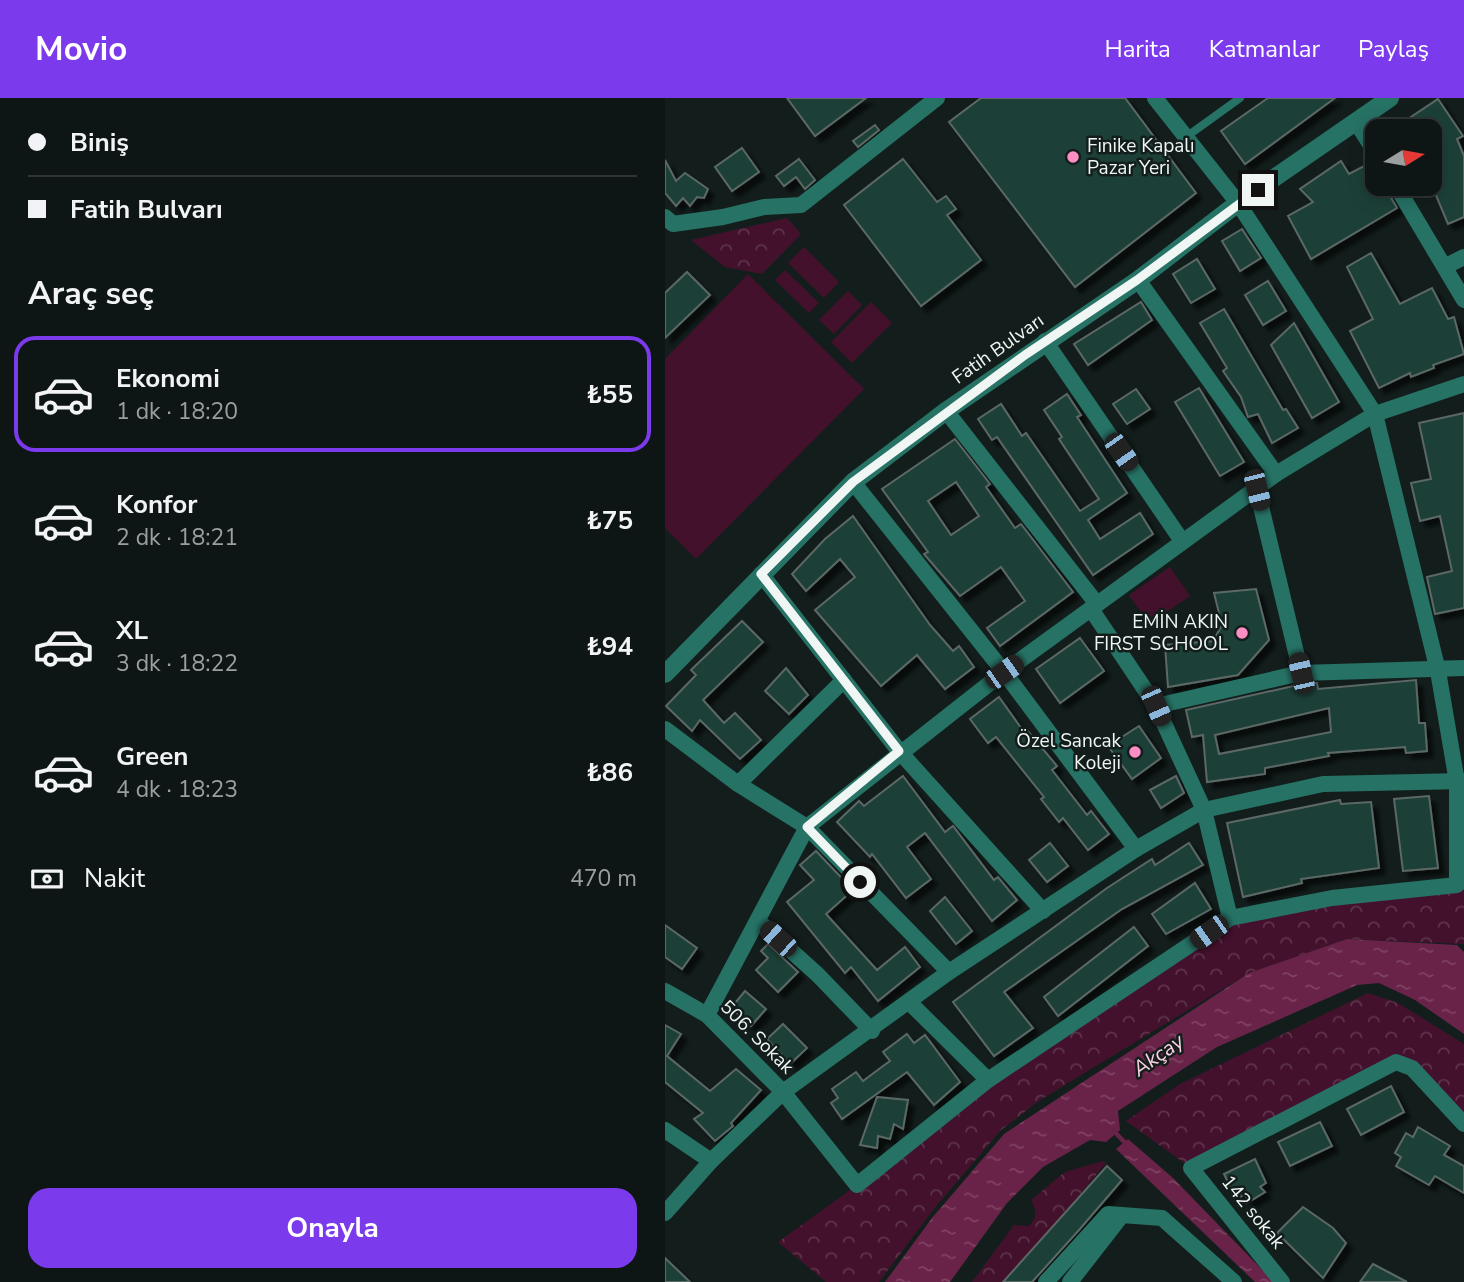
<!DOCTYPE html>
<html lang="tr">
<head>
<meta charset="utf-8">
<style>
	:root { --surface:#0e1615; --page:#171f1e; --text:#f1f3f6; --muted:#9b9fa0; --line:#2e3534; --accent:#7c3aed }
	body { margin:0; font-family:"Nunito Sans",sans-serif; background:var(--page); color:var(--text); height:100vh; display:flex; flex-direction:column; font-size:26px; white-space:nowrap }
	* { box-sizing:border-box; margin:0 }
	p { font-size:23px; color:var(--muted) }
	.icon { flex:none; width:38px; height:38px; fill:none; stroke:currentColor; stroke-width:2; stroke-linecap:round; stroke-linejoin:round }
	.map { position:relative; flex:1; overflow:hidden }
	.sheet { display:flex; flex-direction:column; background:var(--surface); width:665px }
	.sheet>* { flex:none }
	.banner { display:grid; align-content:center; height:154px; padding:0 28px; background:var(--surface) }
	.needle { width:46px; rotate:79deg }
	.buttons { position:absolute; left:700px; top:21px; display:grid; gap:14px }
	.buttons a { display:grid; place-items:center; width:77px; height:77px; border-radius:14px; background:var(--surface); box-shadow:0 4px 18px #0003,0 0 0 2px var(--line); font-size:35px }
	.end { position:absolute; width:32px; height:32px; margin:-16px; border:9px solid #eff6f4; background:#111; box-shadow:0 0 0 4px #111 }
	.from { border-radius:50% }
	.car { position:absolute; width:21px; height:42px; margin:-21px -10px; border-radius:9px; box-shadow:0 0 5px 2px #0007; background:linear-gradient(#222 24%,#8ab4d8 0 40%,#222 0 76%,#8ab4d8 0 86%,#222 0) }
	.banner b { display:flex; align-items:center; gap:24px; height:66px; font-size:26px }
	.banner b+b { border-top:2px solid var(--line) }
	.banner i { width:18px; height:18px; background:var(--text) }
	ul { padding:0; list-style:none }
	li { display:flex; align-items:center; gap:21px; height:116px; margin:0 14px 10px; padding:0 14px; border:4px solid transparent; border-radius:21px }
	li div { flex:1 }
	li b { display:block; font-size:26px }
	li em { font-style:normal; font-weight:700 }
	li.on { border-color:var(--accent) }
	li>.icon { width:63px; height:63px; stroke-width:1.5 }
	h2 { padding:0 28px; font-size:32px; line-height:84px }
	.pay { display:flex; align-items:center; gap:18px; height:77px; padding:0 28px; font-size:26px }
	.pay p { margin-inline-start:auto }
	.primary-button { display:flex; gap:14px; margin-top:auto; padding:14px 28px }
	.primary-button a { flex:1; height:80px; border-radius:21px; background:var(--accent); color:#fff; font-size:28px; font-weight:700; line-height:80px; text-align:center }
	header { display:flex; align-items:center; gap:42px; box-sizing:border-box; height:98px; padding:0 35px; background:var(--accent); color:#fff }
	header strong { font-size:33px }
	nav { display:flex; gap:38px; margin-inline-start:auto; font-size:24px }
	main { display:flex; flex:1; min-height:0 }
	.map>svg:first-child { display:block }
</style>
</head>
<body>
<header>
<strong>Movio</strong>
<nav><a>Harita</a><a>Katmanlar</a><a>Paylaş</a></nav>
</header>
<main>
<section class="sheet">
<div class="banner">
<b><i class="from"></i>Biniş</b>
<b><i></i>Fatih Bulvarı</b>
</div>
<h2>Araç seç</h2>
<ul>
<li class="on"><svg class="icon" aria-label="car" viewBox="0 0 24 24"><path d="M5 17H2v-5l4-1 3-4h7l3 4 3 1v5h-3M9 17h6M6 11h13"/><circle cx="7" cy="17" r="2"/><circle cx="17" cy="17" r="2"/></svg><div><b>Ekonomi</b><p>1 dk · 18:20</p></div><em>₺55</em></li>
<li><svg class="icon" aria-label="car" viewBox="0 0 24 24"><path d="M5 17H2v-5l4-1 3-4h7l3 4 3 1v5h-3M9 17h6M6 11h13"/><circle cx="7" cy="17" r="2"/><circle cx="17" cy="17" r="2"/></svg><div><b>Konfor</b><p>2 dk · 18:21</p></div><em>₺75</em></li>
<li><svg class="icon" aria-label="car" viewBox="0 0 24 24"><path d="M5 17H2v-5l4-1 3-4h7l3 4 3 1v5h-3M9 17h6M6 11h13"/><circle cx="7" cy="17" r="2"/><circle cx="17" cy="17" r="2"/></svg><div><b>XL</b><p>3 dk · 18:22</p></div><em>₺94</em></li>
<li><svg class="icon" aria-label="car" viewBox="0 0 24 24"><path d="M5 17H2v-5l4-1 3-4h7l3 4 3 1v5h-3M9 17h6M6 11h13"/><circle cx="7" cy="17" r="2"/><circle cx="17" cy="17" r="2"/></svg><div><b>Green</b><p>4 dk · 18:23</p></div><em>₺86</em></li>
</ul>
<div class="pay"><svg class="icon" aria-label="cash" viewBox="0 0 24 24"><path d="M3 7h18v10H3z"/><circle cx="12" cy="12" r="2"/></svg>Nakit<p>470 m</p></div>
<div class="primary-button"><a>Onayla</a></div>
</section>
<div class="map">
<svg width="799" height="1184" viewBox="0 0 799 1184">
	<defs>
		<pattern id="park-crowns" width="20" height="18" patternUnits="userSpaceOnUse" patternTransform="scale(1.75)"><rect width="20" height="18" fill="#43112c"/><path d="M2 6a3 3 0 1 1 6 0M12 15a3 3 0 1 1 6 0" fill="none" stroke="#5e344b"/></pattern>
		<pattern id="water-ripples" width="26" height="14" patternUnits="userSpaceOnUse" patternTransform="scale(1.75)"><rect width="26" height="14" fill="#692248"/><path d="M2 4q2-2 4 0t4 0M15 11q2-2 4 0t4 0" fill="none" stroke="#7f4363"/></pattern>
		<filter id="shadow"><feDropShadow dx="6" dy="6" stdDeviation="2" flood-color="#0009"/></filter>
	</defs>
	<rect width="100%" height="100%" fill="#131e1c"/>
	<g fill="url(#park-crowns)">
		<polygon points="122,120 136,136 97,176 60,169 26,142"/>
		<polygon points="799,787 799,846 682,841 584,875 375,1002 335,1033 268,1112 214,1184 161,1184 113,1144 192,1087 323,982 565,820"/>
		<polygon points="703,895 733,905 799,946 799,1027 730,964 526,1070 461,1023 515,986"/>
		<path d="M438,1063l3,2 -100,119h-34l42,-57 15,1c8,-8 8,-16 2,-26l34,-28z"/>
	</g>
	<g fill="#43112c">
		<polygon points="139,149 174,184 159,200 123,165"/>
		<polygon points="120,172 154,205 144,215 110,182"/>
		<polygon points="83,176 199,291 31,461 0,430 0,261"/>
		<polygon points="183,193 197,207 169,236 154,222"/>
		<polygon points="206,204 227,225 187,265 166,244"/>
		<polygon points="505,469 525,498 484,526 464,497"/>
	</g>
	<g fill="url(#water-ripples)">
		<polygon points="682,841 792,847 799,854 799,936 750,902 714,885 692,887 552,949 453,1013 455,1032 441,1044 425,1042 378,1069 342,1105 285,1184 220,1184 267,1120 339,1036 584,875"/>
		<polygon points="463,1041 508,1080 609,1184 590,1184 451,1051"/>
	</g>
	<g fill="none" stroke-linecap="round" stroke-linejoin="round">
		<polyline stroke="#692248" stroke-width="4.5" points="449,1033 462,1047"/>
	</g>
	<g fill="#1a3f38" stroke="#5c6865" stroke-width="2" fill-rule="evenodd" filter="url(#shadow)">
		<polygon points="122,0 201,0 150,38"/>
		<polygon points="316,0 460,0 531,95 410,189 284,24"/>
		<polygon points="603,0 670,0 580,66 556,33"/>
		<polygon points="773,1 798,38 792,41 799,58 799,119 783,126 765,83 765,33 725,33"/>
		<polygon points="210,27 214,32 193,49 188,43"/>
		<polygon points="77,50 94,74 67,93 50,69"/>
		<polygon points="134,61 150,82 140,91 131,79 119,88 111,78"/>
		<polygon points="238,61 272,104 281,98 291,111 282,117 316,162 256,208 179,107"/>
		<polygon points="0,62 11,83 20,75 43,91 39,100 32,99 25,108 18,100 11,108 0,95"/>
		<polygon points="676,63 684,76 705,65 708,67 712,74 712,86 718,86 732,110 646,161 623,118 648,104 635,91"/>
		<polygon points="577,131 596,160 575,173 557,143"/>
		<polygon points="706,155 735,206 767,190 783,221 789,219 799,256 768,267 769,270 746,279 745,275 714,290 685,233 708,221 682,169"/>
		<polygon points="532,161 550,191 526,205 508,176"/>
		<polygon points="22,174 45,197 0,240 0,195"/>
		<polygon points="603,183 621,213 598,227 580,197"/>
		<polygon points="476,204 487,222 423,267 409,246"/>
		<polygon points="559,211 618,312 621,311 633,330 607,345 593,316 583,319 576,299 558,273 562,270 535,225"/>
		<polygon points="629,225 674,304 647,320 606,247"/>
		<polygon points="534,290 579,364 555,378 510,304"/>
		<polygon points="471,291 485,311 462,326 448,306"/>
		<polygon points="402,296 416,317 412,319 462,395 423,422 435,441 475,415 488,436 428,477 332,339 327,342 313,321 336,306 357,338 361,335 415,413 434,401 394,341 397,339 379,312"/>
		<polygon points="799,315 799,510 770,516 762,479 787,473 775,418 755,423 746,385 766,381 754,325"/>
		<path d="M290,341l35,45 -4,3 29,41 6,-4 52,68 -73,54 -13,-18 38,-27 -24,-34 -41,29 -36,-42 4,-2 -46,-63zM291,384l23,34 -28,19 -23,-34z"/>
		<polygon points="188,418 265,527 288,553 294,548 309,569 280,591 252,557 216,588 150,512 190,479 175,461 141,493 127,476 160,441"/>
		<polygon points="591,491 604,542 573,577 503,589 500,547 548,543 557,527 549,495"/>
		<polygon points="77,523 98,544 38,602 59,625 70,615 96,642 75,661 35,622 27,633 1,608 31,577 26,572"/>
		<polygon points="415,540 439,573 395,605 371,571"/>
		<polygon points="121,570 143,597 124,616 100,593"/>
		<path d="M751,582l3,43h6l2,28 -21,2 -1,-6 -77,6 1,3 -64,12v6l-58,8 -4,-47 -11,2 -6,-27 121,-27h10l1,6zM664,610l2,24 -112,22 -4,-19z"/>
		<polygon points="334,599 359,634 362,632 392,668 387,672 422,717 426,713 444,736 423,752 398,720 394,724 376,701 379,699 331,639 323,645 305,621"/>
		<polygon points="474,628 496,660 467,681 443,648"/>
		<polygon points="238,678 280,734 288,728 329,782 333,779 352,802 327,823 260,735 242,749 266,781 241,800 207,756 205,759 172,724 194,703 199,708"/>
		<polygon points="511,678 519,695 496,710 485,692"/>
		<polygon points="764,698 773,770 738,773 729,701"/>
		<polygon points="675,702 676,706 706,704 714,770 636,781 637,785 578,799 562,725"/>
		<polygon points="385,745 403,768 382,784 364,762"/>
		<polygon points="524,745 538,767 457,811 339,894 368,930 329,958 288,904 442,790 487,761 490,767"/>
		<polygon points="151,753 188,792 161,816 212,872 240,849 255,869 213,903 186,869 180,875 122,804 149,782 135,767"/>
		<polygon points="530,785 546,811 501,836 487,816"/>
		<polygon points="280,799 307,833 291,846 265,813"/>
		<polygon points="0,827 32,850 17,871 0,859"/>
		<polygon points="469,829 483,848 393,918 379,899"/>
		<polygon points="103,846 133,874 113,894 91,872 103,860 96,853"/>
		<polygon points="80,893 101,911 86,928 66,910"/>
		<polygon points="118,926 142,950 125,966 102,941"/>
		<polygon points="0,927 16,936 2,958 45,993 71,971 96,992 66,1025 68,1028 50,1043 29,1021 38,1015 0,984"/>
		<polygon points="242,936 249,945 260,937 295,984 269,1007 242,974 177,1021 166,1005 173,1000 167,991 191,974 198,983 218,968 225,963 218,954"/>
		<polygon points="726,988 739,1014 696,1037 682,1011"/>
		<polygon points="212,999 243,1002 238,1031 229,1026 225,1041 213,1038 212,1050 195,1047"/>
		<polygon points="655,1024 667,1048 625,1068 613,1044"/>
		<polygon points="753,1029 785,1048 779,1057 799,1068 799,1095 770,1078 764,1087 731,1068 736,1059 730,1055 741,1035 748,1039"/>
		<polygon points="590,1061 601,1085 595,1089 600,1094 582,1105 581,1096 571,1101 559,1076"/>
		<polygon points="442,1068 457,1082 414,1132 367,1184 338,1184"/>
		<polygon points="638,1109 668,1130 681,1145 658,1180 612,1135"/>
		<polygon points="0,1160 25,1184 0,1184"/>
		<polygon points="708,1166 742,1184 695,1184"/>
	</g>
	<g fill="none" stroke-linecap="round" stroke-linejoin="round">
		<polyline stroke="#267265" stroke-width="8" points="521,39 575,0"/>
		<g stroke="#267265" stroke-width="16">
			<polyline points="691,24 712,57"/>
			<polyline points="730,86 799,202"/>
			<polyline points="0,119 8,126 58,119 99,109 136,107 272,0"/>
			<polyline points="781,168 799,159"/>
			<polyline points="473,182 611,376"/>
			<polyline points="380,243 517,443"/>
			<polyline points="281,313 432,506"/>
			<polyline points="188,384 339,574 471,751"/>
			<polyline points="592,392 636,575"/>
			<polyline points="96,476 234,653 378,813"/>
			<polyline points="426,511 491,608 539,712 565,820 667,800 792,787 792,684 773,573 710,316 573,105 490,0"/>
			<polyline points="491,608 636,575 799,570"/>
			<polyline points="0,631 73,686 142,729 284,874"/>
			<polyline points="73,686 179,582"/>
			<polyline points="93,823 153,877 207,933"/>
			<polyline points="0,893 42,917 118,994 192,1087 323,982 565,820"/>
			<polyline points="244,904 323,982"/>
			<polyline points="42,917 142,729 339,574 611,376 710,316 799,286"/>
			<polyline points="0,1032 46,1063"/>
			<polyline points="0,1115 46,1063 118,994 284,874 471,751 539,712 658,686 799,683"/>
			<polyline points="381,1184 443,1116 497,1120 569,1184"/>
			<polyline points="405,1184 457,1117"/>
			<polyline points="617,1184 526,1070 731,964 747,970 799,1026"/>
		</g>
		<polyline stroke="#267265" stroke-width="18" points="0,576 188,384 281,313 473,182 573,105 725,0"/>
	</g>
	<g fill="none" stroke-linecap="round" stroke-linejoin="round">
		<polyline stroke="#eff6f4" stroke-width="9" points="195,784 142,729 234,653 96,476 188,384 360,257 472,182 593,92"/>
	</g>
	<g fill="#fb8fc4" stroke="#131e1c" stroke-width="2.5">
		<circle cx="408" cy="59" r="7"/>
		<circle cx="577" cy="535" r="7"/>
		<circle cx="470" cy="654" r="7"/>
	</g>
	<g text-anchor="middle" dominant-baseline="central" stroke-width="5" stroke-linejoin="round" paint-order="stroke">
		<g font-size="19" fill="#eff6f4" stroke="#131e1c" text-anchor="end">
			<text x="422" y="48" text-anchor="start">Finike Kapalı<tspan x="422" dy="22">Pazar Yeri</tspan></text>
			<text x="563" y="524">EMİN AKIN<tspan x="563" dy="22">FIRST SCHOOL</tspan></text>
			<text x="456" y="643">Özel Sancak<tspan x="456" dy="22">Koleji</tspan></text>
		</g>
		<g font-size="19" fill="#eff6f4" stroke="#131e1c">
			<text transform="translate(333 251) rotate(-35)">Fatih Bulvarı</text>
			<text transform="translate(92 939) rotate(45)">506. Sokak</text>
			<text transform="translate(588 1114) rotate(51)">142 sokak</text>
		</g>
		<g font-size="21" font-style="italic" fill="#fdd0e4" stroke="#131e1c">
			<text transform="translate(493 957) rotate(-35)">Akçay</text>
		</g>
	</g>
</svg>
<div class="buttons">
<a><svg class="needle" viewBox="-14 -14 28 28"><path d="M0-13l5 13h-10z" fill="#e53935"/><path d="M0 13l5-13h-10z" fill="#9b9fa0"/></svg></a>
</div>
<i class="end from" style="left:195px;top:784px"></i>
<i class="end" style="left:593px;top:92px"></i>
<i class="car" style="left:456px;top:354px;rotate:145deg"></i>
<i class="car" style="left:592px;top:392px;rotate:166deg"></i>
<i class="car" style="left:339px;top:574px;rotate:55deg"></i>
<i class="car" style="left:636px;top:575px;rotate:347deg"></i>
<i class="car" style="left:491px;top:608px;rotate:156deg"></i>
<i class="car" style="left:544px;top:834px;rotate:235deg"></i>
<i class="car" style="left:113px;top:841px;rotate:312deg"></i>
</div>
</main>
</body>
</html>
